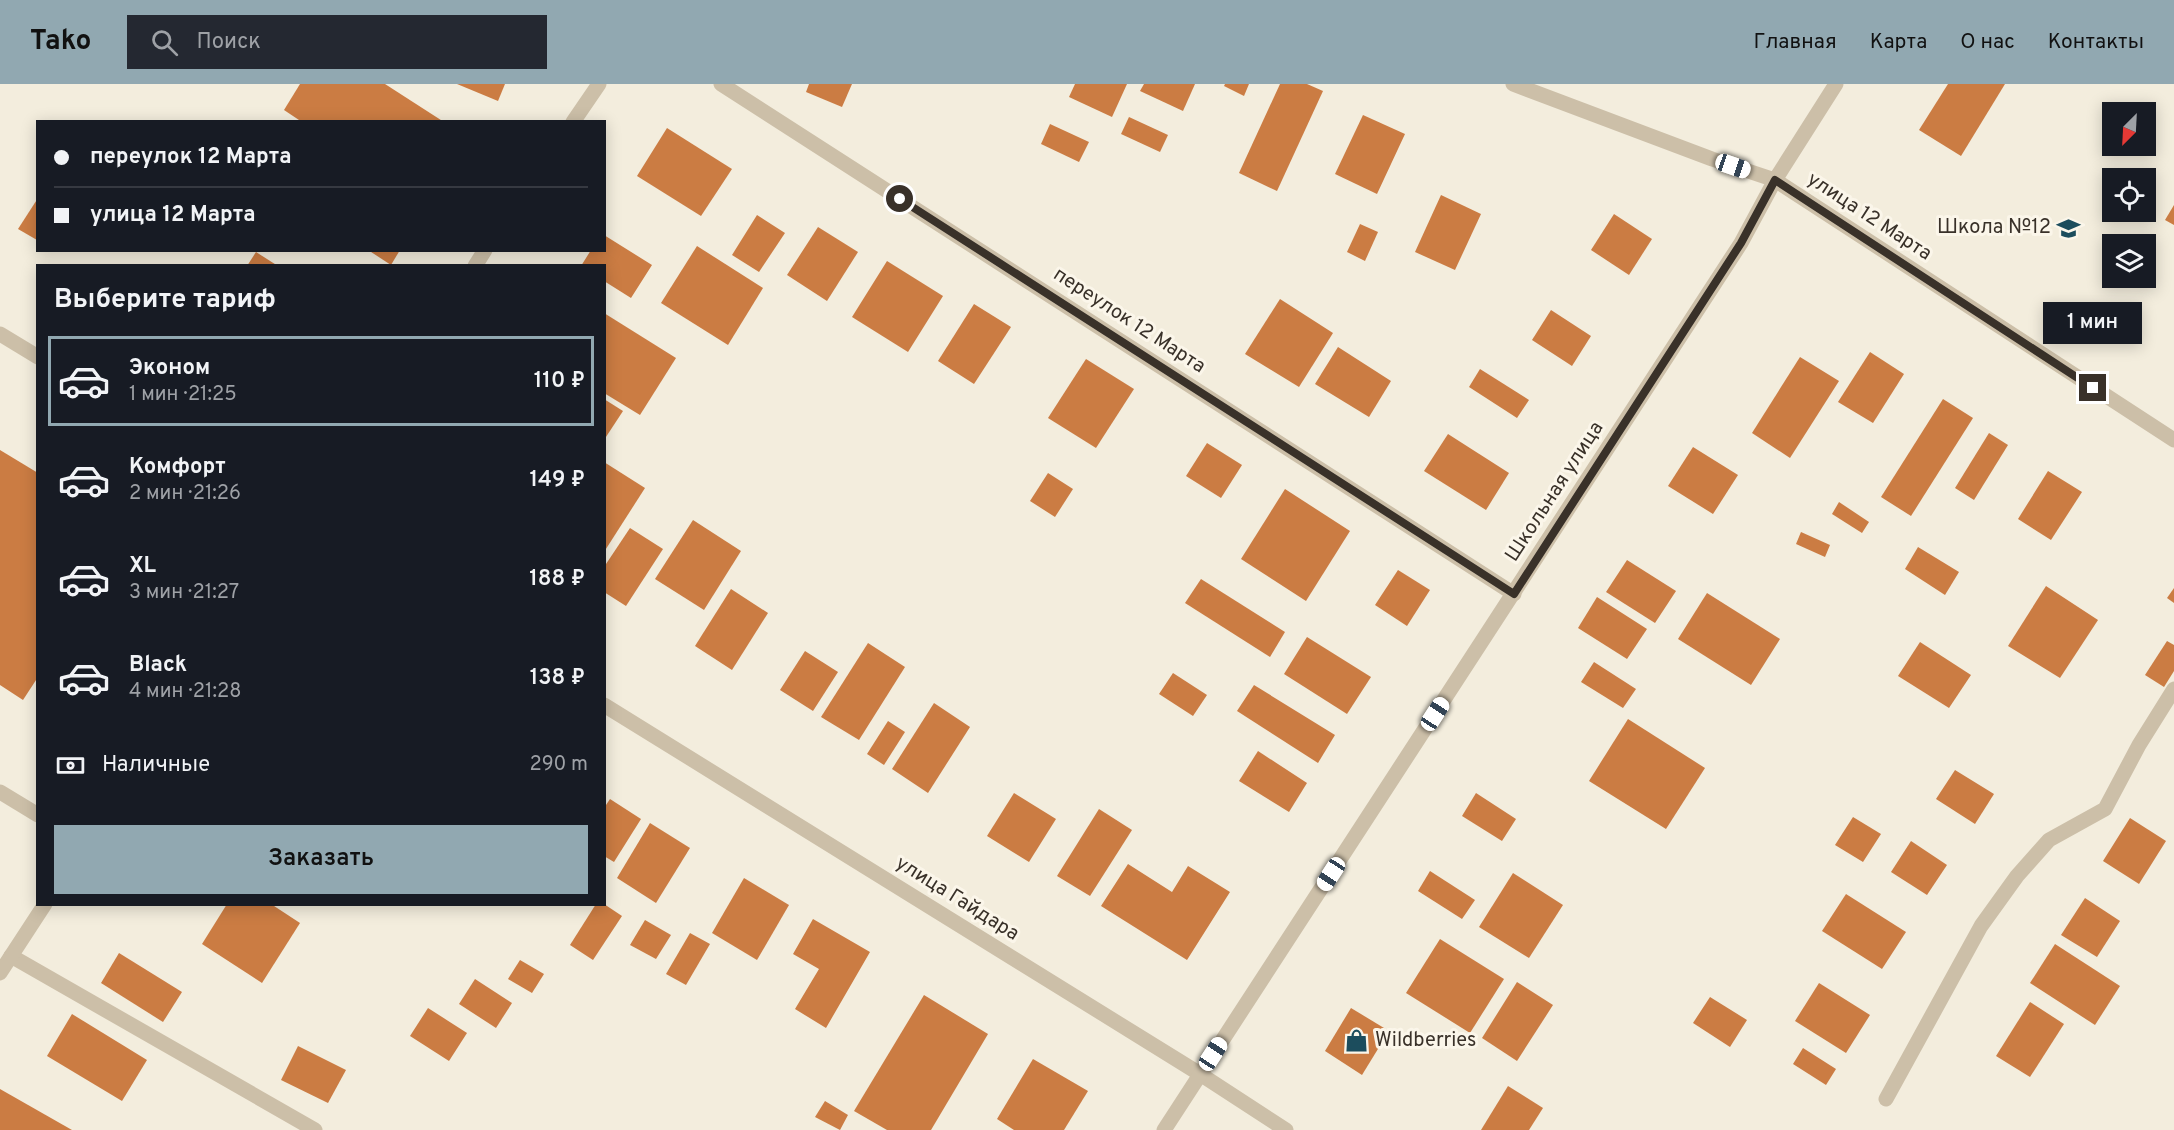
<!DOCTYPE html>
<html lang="ru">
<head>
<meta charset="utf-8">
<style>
	:root { --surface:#171b24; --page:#242831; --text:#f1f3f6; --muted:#9ea1a6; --line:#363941; --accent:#91a8b1 }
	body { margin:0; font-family:Overpass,sans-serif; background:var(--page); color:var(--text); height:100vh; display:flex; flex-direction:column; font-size:22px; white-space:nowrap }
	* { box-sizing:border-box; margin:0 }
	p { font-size:20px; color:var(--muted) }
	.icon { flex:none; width:33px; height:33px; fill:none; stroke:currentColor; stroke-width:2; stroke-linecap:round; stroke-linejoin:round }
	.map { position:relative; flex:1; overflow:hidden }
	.side { position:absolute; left:36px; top:180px; width:570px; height:642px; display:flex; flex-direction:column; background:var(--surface); border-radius:0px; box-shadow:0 3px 15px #0003 }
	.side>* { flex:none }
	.banner { position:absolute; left:36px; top:36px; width:570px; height:132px; border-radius:0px; box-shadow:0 3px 15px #0003; display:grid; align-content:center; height:132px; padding:0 18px; background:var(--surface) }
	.needle { width:39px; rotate:204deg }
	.controls { position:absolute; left:2102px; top:18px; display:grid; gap:12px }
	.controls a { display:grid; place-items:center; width:54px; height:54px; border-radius:0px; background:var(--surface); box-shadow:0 3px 15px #0003; font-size:30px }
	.end { position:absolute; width:27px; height:27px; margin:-14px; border:8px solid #393129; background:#fff; box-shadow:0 0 0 3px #fff }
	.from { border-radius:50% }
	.bubble { position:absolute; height:42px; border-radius:0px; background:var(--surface); box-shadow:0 3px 15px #0003; font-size:20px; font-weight:600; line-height:42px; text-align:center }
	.car { position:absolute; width:18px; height:36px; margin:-18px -9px; border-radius:8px; box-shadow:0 0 4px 2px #0007; background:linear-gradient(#fff 24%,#345 0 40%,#fff 0 76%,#345 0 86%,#fff 0) }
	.banner b { display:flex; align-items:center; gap:21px; height:57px; font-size:22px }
	.banner b+b { border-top:2px solid var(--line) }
	.banner i { width:15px; height:15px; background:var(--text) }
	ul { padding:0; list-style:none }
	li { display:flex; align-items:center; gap:18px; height:90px; margin:0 12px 9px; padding:0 6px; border:3px solid transparent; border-radius:0px }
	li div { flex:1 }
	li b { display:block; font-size:22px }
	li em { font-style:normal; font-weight:600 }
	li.active { border-color:var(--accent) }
	li>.icon { width:54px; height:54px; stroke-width:1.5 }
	h2 { padding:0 18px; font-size:27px; line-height:72px }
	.pay { display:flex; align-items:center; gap:15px; height:66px; padding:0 18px; font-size:22px }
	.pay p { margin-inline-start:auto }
	.action { display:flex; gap:12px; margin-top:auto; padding:12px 18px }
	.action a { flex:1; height:69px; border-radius:0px; background:var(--accent); color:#111; font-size:24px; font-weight:600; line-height:69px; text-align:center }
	header { display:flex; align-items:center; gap:36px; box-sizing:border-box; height:84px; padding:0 30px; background:var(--accent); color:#111 }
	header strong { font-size:28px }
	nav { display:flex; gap:33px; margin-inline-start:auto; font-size:21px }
	.search { width:420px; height:54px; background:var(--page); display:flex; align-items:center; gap:15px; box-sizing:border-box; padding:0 21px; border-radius:0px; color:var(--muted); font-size:22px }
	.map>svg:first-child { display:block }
</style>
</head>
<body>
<header>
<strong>Tako</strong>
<div class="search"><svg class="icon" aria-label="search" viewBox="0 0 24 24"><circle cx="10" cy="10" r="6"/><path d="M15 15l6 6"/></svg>Поиск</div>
<nav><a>Главная</a><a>Карта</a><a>О нас</a><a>Контакты</a></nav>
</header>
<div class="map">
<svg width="2174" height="1046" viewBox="0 0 2174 1046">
	<rect width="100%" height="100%" fill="#f3eddd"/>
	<g fill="#cb7c43">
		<polygon points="300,0 385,0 444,38 302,38 284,26"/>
		<polygon points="457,0 505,0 498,17"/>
		<polygon points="809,0 852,0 842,23 806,8"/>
		<polygon points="1075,0 1127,0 1112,33 1069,13"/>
		<polygon points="1144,0 1195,0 1183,27 1140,7"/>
		<polygon points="1225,0 1249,0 1244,12 1224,2"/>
		<polygon points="1280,0 1307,0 1323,7 1277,107 1239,89"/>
		<polygon points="1948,0 2005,0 1961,72 1919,46"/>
		<polygon points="1363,31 1405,50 1377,110 1335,90"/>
		<polygon points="1129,33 1168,51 1160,68 1121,50"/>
		<polygon points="1050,40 1089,58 1079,78 1041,60"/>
		<polygon points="667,44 732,85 701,132 637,92"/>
		<polygon points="1441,111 1481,130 1455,186 1415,168"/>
		<polygon points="38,114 38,155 37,156 18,145"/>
		<polygon points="2174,121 2174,141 2165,136"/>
		<polygon points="1614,130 1652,155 1629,191 1591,166"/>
		<polygon points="757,131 785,149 759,188 732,171"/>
		<polygon points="1360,140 1378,148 1365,177 1347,168"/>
		<polygon points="818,143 858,168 827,217 787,191"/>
		<polygon points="604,151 652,181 631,214 604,197 604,182 581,182 591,166 604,166"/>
		<polygon points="697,162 763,204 728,261 661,219"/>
		<polygon points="368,166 400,166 391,181"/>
		<polygon points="256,168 278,182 247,182"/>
		<polygon points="887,177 943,212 908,268 852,233"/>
		<polygon points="1280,215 1333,249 1299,303 1245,270"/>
		<polygon points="974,220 1011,243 974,300 938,277"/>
		<polygon points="1551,226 1591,252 1572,282 1532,256"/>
		<polygon points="604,229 676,274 640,331 604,309"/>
		<polygon points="1338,263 1391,297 1369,333 1315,300"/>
		<polygon points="1870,268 1904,290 1873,339 1838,318"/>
		<polygon points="1800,273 1839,297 1790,374 1752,349"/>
		<polygon points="1086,275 1134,305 1096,364 1048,334"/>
		<polygon points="1480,285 1529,316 1517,334 1469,303"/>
		<polygon points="604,315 623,327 604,356"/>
		<polygon points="1943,315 1973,334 1911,432 1881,413"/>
		<polygon points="1989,349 2008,361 1974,416 1955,404"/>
		<polygon points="1448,350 1509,389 1486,426 1424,387"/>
		<polygon points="1207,359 1242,381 1221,414 1186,392"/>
		<polygon points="1693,363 1738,391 1713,430 1668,402"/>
		<polygon points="0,366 38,389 38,593 23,616 0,601"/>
		<polygon points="604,378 645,404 604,468"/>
		<polygon points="2048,387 2082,408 2051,456 2018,435"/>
		<polygon points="1048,389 1073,405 1055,433 1030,417"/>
		<polygon points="1285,405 1350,447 1306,517 1241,475"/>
		<polygon points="1839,418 1869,438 1862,449 1832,430"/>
		<polygon points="693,436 741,467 704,526 655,495"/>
		<polygon points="630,444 663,465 626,522 604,508 604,483"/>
		<polygon points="1801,448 1830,461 1825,473 1796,460"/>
		<polygon points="1918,463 1959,488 1945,511 1905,485"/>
		<polygon points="1627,476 1676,507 1655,539 1606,508"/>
		<polygon points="1398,486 1430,506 1407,542 1375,521"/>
		<polygon points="1201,495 1285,548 1270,573 1185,519"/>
		<polygon points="2046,502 2098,536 2060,594 2008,562"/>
		<polygon points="2174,504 2174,519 2167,514"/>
		<polygon points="731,505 768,529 732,586 695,562"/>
		<polygon points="1707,509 1780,555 1751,601 1678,555"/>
		<polygon points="1597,513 1647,545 1627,575 1578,544"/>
		<polygon points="1307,553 1371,593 1347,630 1284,590"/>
		<polygon points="2167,557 2174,561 2174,587 2164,603 2145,591"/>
		<polygon points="1920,558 1971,591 1949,624 1898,592"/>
		<polygon points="868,559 905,583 859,656 821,633"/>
		<polygon points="805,567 838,588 813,627 780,606"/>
		<polygon points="1594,578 1636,605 1623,624 1581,598"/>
		<polygon points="1173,589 1207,611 1193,632 1159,610"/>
		<polygon points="1254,601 1335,651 1318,679 1237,627"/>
		<polygon points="934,619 970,643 928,709 892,685"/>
		<polygon points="1628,635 1705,684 1666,745 1589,697"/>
		<polygon points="888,637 905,648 884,681 867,670"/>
		<polygon points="1258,667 1307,699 1289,728 1239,697"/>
		<polygon points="1955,686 1994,710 1975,740 1936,715"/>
		<polygon points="1014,709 1056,735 1029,778 987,752"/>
		<polygon points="1476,709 1516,735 1502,757 1462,732"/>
		<polygon points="610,715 641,735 614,778 604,772 604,724"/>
		<polygon points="1099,725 1132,746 1090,812 1057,792"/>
		<polygon points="1853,733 1881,750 1863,778 1835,761"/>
		<polygon points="2130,734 2166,757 2139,800 2103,777"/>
		<polygon points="650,739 690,764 656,819 617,794"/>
		<polygon points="1911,757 1947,781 1927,811 1891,788"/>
		<polygon points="1128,780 1172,808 1188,782 1230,808 1187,876 1101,822"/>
		<polygon points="1430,787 1475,816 1462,835 1418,807"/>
		<polygon points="1513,789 1563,821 1529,874 1479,843"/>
		<polygon points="744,794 789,821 757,876 712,849"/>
		<polygon points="1846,810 1906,848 1882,885 1822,847"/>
		<polygon points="2085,814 2120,837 2097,873 2061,851"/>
		<polygon points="227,820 271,820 300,839 262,899 202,860"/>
		<polygon points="596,820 604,820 622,832 593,876 570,861"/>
		<polygon points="813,835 870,868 826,944 795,925 819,885 793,870"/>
		<polygon points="645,836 671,851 656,875 630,861"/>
		<polygon points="690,849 710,860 686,901 666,890"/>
		<polygon points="1440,855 1504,895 1470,949 1406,909"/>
		<polygon points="2055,860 2120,902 2095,941 2030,899"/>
		<polygon points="119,869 182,908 163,938 101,899"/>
		<polygon points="520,876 544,890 532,909 508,895"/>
		<polygon points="475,895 512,919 496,944 459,920"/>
		<polygon points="1517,898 1553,921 1517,977 1482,954"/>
		<polygon points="1819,899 1870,931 1846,969 1795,937"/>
		<polygon points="924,911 988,950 931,1046 887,1046 854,1027"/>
		<polygon points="1710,913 1747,936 1730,963 1693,939"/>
		<polygon points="2030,918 2064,940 2030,993 1996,972"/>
		<polygon points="428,924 467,949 449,977 410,952"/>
		<polygon points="1351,924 1389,947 1362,991 1325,967"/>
		<polygon points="72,930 147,976 122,1017 47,972"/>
		<polygon points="298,962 346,986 328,1019 281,996"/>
		<polygon points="1803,964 1836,985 1826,1001 1793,980"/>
		<polygon points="1033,975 1088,1007 1064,1046 1014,1046 997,1035"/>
		<polygon points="1508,1002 1543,1024 1529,1046 1481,1046"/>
		<polygon points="0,1005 72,1046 0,1046"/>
		<polygon points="825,1017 848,1031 840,1046 815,1033"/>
	</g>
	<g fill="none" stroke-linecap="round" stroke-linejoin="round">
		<g stroke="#ccbfa8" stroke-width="15">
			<polyline points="721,0 1514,510"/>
			<polyline points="1513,0 1712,75 1775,96 2174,356"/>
			<polyline points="573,38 599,0"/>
			<polyline points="475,182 485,166"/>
			<polyline points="0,250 38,273"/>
			<polyline points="604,621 1200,990 1286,1046"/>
			<polyline points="0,708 38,731"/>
			<polyline points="11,872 315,1046"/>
			<polyline points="0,889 45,820"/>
			<polyline points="1886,1015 1981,842 2017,792 2049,756 2105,725 2139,661 2174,605"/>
			<polyline points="1164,1046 1741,159 1775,96 1836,0"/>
		</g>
	</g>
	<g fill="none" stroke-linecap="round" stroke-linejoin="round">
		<polyline stroke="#393129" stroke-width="8" points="900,115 1514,510 1741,159 1775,96 2093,304"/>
	</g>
	<defs>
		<symbol id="school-bare" viewBox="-9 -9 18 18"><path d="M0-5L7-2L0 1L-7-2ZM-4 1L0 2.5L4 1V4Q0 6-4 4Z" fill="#1c4d5d" stroke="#fbf6ea" stroke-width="2.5" paint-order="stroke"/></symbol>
		<symbol id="shop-bare" viewBox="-9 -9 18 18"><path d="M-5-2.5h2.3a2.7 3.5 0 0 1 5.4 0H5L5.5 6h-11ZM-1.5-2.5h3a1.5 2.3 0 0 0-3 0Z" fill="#1c4d5d" stroke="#fbf6ea" stroke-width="2.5" paint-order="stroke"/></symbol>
	</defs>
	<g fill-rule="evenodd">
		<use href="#school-bare" x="2052" y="128" width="33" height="33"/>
		<use href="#shop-bare" x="1340" y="940" width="33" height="33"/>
	</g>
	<g text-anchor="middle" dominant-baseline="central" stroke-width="6" stroke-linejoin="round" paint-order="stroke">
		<g font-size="20" fill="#393129" stroke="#fbf6ea">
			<text transform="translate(1869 133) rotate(33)">улица 12 Марта</text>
			<text transform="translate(1129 237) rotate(33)">переулок 12 Марта</text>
			<text transform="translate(1555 408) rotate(-57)">Школьная улица</text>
			<text transform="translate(957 815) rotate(32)">улица Гайдара</text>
		</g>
		<g font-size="20" fill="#393129" stroke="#fbf6ea" text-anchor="end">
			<text x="2051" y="144">Школа №12</text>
			<text x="1375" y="957" text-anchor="start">Wildberries</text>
		</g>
	</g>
</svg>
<div class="controls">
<a><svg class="needle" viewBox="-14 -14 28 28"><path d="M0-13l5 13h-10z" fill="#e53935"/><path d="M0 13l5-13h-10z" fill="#9ea1a6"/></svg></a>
<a><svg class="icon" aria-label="locate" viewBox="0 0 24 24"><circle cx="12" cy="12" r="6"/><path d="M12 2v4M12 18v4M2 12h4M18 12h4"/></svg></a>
<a><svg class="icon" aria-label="layers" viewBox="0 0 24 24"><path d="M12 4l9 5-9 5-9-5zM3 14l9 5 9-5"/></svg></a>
</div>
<i class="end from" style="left:900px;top:115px"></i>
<i class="end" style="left:2093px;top:304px"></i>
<div class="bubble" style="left:2043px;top:218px;width:99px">1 мин</div>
<i class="car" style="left:1733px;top:82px;rotate:109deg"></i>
<i class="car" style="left:1435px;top:630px;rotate:33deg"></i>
<i class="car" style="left:1331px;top:790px;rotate:213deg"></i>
<i class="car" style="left:1213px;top:970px;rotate:33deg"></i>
<div class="banner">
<b><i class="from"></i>переулок 12 Марта</b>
<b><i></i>улица 12 Марта</b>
</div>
<section class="side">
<h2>Выберите тариф</h2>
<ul>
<li class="active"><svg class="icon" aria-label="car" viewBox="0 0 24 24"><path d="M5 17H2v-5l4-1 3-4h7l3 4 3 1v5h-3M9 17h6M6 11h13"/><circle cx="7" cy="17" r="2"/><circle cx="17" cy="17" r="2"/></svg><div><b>Эконом</b><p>1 мин · 21:25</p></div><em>110 ₽</em></li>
<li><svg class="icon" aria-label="car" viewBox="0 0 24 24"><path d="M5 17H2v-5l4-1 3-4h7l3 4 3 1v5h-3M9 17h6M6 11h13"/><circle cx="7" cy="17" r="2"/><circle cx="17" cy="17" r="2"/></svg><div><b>Комфорт</b><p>2 мин · 21:26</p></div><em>149 ₽</em></li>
<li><svg class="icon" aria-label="car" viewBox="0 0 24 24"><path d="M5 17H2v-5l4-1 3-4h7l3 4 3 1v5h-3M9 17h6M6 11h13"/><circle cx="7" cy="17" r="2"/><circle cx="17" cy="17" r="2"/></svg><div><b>XL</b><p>3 мин · 21:27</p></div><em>188 ₽</em></li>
<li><svg class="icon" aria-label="car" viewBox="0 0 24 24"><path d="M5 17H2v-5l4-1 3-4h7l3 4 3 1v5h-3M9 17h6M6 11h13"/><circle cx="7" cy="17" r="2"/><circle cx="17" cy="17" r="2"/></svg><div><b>Black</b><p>4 мин · 21:28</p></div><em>138 ₽</em></li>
</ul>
<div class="pay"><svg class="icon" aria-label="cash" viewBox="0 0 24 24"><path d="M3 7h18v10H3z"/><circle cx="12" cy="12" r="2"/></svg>Наличные<p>290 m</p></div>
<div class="action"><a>Заказать</a></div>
</section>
</div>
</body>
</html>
